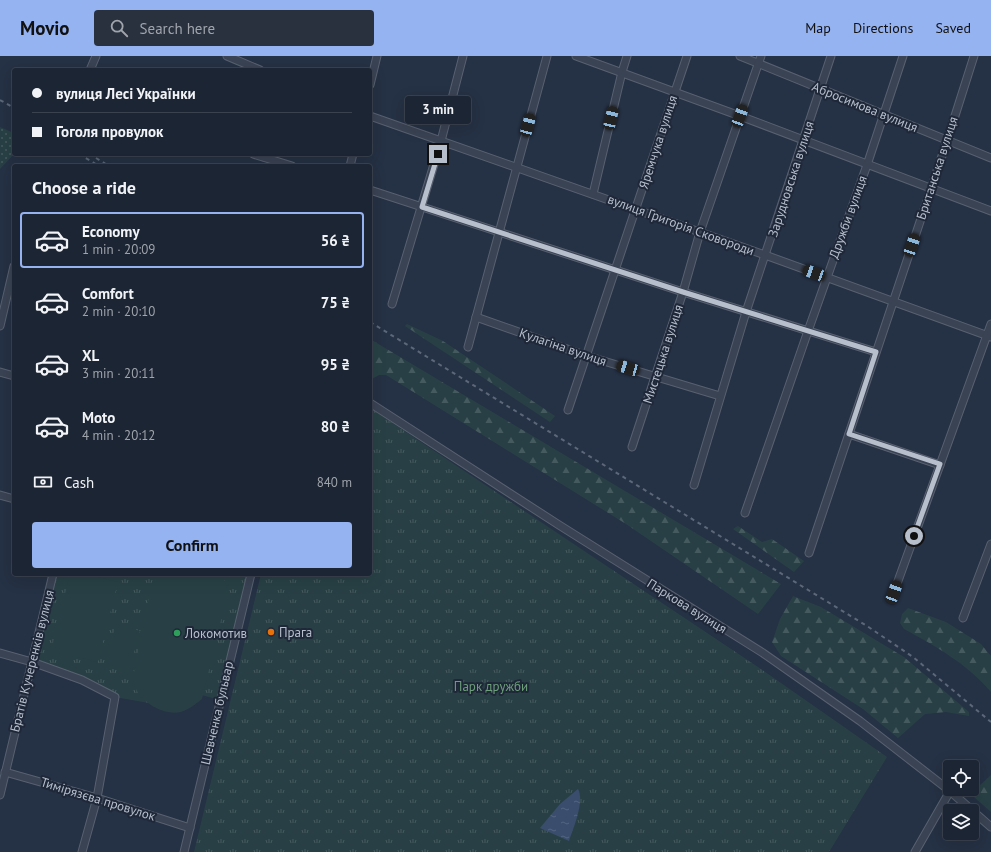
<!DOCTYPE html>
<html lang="en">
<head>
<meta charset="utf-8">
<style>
	:root { --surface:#1c2533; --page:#29313f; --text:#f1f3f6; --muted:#a0a5ac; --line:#3a424e; --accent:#95b2f1 }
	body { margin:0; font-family:"PT Sans",sans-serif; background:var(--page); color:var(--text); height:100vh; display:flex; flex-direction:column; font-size:15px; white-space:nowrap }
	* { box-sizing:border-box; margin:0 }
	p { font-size:13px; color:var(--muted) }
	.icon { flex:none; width:22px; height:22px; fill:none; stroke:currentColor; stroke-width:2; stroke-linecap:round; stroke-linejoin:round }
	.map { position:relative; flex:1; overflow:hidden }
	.panel { position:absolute; left:12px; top:108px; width:360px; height:412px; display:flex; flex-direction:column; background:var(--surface); border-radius:4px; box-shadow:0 4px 16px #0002,0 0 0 1px var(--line) }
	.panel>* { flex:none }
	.hud { position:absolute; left:12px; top:12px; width:360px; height:88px; border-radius:4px; box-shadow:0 4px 16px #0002,0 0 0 1px var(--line); display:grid; align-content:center; height:88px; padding:0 20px; background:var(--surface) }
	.tools { position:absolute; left:943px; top:704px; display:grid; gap:8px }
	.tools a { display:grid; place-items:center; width:36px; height:36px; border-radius:4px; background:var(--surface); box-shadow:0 4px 16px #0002,0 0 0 1px var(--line); font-size:20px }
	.end { position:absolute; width:18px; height:18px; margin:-9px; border:5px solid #b7bfcd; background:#111; box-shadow:0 0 0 2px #111 }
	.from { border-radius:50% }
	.bubble { position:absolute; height:28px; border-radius:4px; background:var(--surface); box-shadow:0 4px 16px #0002,0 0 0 1px var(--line); font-size:13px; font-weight:800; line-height:28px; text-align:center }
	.car { position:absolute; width:12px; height:24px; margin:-12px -6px; border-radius:5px; box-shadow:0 0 3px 1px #0007; background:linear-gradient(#222 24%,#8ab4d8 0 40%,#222 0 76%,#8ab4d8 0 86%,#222 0) }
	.hud b { display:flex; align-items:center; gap:14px; height:38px; font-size:15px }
	.hud b+b { border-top:1px solid var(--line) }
	.hud i { width:10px; height:10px; background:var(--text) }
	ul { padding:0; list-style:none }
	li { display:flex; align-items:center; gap:12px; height:56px; margin:0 8px 6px; padding:0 12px; border:2px solid transparent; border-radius:4px }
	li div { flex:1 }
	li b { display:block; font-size:15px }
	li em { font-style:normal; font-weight:800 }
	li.on { border-color:var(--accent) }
	li>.icon { width:36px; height:36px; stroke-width:1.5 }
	h2 { padding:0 20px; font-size:18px; line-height:48px }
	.pay { display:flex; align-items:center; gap:10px; height:44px; padding:0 20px; font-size:15px }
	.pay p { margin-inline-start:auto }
	.primary-button { display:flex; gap:8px; margin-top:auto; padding:8px 20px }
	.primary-button a { flex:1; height:46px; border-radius:4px; background:var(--accent); color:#111; font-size:16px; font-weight:800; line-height:46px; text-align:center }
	header { display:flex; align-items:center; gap:24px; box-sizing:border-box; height:56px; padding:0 20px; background:var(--accent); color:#111 }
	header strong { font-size:19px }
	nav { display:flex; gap:22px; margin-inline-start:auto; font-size:14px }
	.search { width:280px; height:36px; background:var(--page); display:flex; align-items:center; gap:10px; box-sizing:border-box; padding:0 14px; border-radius:4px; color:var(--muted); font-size:15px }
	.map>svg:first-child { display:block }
</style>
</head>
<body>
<header>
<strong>Movio</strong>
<div class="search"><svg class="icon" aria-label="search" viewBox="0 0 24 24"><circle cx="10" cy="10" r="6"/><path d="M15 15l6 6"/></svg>Search here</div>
<nav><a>Map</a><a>Directions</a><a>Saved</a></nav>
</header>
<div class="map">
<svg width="991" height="796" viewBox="0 0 991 796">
	<defs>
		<pattern id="grass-dots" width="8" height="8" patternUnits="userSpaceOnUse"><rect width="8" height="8" fill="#284045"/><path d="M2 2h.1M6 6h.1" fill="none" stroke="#455a5f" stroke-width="1.8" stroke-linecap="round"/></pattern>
		<pattern id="forest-firs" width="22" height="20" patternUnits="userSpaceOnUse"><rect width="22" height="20" fill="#284045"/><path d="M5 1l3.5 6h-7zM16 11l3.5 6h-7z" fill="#455a5f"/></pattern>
		<pattern id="park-tufts" width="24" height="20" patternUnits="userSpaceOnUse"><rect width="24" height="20" fill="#284045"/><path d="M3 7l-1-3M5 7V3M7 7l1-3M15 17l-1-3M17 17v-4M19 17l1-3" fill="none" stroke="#455a5f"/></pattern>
		<pattern id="water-ripples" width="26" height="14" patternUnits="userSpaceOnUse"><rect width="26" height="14" fill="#3a4d6d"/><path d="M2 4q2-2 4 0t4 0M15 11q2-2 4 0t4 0" fill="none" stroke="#546581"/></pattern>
	</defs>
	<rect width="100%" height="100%" fill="#253144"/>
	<polygon fill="url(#grass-dots)" points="0,71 14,77 14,98 0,113"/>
	<g fill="url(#forest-firs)">
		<polygon points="407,268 443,285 555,360 550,366 405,270"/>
		<polygon points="370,283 781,528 758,558 626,468 386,319 379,319 370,324"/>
		<polygon points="738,470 762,486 772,483 804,505 794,516 733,473"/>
		<polygon points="793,540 821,551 904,601 969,656 969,660 946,656 925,658 898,682 863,653 781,600 772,586 780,563"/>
		<path d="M908,552l38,14 35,22 10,12v36c-25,-29 -54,-45 -87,-63l-4,-6 2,-9z"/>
		<polygon points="991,719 991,756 974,741 976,733"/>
	</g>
	<g fill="url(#park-tufts)">
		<polygon points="370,352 758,611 887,701 829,796 194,796 261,518 370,518"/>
		<polygon points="53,518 251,518 220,644 198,638 166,650 115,641 32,606"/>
	</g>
	<g fill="#284045">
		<polygon points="70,518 85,518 118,526 98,606 51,595"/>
		<path d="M157,518h64l6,13 -2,16 -23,96c-6,5 -14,11 -21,13 -17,4 -42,-10 -47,-28 -1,-3 0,-8 0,-12l18,-90z"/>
		<polygon points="116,568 140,575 129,615 105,609"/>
	</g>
	<path fill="url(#water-ripples)" d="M578,733c7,12 -5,40 -9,52l-29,-13 20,-24z"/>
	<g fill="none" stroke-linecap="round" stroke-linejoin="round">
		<defs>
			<g id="minor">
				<polyline points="227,0 260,14"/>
				<polyline points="576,0 740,60 991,155"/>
				<polyline points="740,0 991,102"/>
				<polyline points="90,14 96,0"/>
				<polyline points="370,29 377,0"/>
				<polyline points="370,60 765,199 991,281"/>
				<polyline points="253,98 292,110"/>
				<polyline points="350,110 353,98"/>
				<polyline points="370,134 683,236 876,296"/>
				<polyline points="593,138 622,16 627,0"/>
				<polyline points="392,248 441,85 463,0"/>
				<polyline points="476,261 587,300 720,340"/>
				<polyline points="0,270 14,210"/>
				<polyline points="468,291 547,0"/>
				<polyline points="0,316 14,320"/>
				<polyline points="370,347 559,469 763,597 860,665 950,735 991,771"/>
				<polyline points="568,354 687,0"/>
				<polyline points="849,378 940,409"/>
				<polyline points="632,391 683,236 700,176 761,0"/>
				<polyline points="694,429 746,256 831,0"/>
				<polyline points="0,439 14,443"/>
				<polyline points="745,457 808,275 867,109 903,0"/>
				<polyline points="809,497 947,85 974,0"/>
				<polyline points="894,536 991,268"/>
				<polyline points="963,562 991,488"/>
				<polyline points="0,597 32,606 82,624 115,641 97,742 82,796"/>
				<polyline points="5,716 97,742 190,772"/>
				<polyline points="0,739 53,518"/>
				<polyline points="184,796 251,518"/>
				<polyline points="915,796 950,735"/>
			</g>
		</defs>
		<use href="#minor" stroke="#586170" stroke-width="9"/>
		<use href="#minor" stroke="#3a4353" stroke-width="7"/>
		<g stroke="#5c677a" stroke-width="2" stroke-dasharray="4 4" stroke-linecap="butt">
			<polyline points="0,44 14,52"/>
			<polyline points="79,98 99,110"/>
			<polyline points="96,102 109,110"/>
			<polyline points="370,266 867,570 913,601 991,666"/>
		</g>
	</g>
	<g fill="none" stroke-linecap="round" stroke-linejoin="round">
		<polyline stroke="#b7bfcd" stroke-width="5" points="438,98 422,151 683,236 876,296 849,378 940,408 914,480"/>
	</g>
	<circle fill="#e8710a" stroke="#1f2838" stroke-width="1.5" cx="271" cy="576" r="4"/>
	<circle fill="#2e9e5b" stroke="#1f2838" stroke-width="1.5" cx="177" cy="577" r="4"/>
	<g text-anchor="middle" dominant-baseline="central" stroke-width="4" stroke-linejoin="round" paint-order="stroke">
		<g font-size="13" fill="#b7bfcd" stroke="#1f2838">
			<text transform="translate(865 51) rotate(22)">Абросимова вулиця</text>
			<text transform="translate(658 86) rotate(-72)">Яремчука вулиця</text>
			<text transform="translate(937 112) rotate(-72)">Британська вулиця</text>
			<text transform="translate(791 123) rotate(-72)">Зарудновська вулиця</text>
			<text transform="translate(848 161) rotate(-70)">Дружби вулиця</text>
			<text transform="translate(681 169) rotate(20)">вулиця Григорія Сковороди</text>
			<text transform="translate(563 291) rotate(19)">Кулагіна вулиця</text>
			<text transform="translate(663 298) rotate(-72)">Мистецька вулиця</text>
			<text transform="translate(687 550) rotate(32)">Паркова вулиця</text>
			<text transform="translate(32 605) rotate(-76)">Братів Кучеренків вулиця</text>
			<text transform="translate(217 657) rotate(-77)">Шевченка бульвар</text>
			<text transform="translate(98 743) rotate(17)">Тимірязєва провулок</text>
		</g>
		<g font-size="13" fill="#b7bfcd" stroke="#1f2838" text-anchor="start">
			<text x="279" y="576">Прага</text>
			<text x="185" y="577">Локомотив</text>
		</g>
		<g font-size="13" fill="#6d9f7b" stroke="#1f2838">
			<text x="491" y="630">Парк дружби</text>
		</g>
	</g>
</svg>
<div class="tools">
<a><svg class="icon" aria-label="locate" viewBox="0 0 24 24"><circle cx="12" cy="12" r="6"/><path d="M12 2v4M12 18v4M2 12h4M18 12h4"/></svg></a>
<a><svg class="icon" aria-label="layers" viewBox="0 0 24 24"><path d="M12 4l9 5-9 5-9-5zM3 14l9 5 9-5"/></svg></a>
</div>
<i class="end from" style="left:914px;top:480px"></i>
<i class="end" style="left:438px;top:98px"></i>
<div class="bubble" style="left:405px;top:40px;width:66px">3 min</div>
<i class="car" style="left:740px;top:60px;rotate:20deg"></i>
<i class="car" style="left:611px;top:62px;rotate:13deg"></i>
<i class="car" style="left:528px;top:69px;rotate:15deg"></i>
<i class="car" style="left:912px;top:189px;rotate:19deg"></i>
<i class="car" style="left:814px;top:217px;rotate:290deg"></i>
<i class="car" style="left:628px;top:312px;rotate:286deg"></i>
<i class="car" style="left:894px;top:536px;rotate:20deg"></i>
<div class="hud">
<b><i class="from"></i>вулиця Лесі Українки</b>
<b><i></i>Гоголя провулок</b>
</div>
<section class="panel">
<h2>Choose a ride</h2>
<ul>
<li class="on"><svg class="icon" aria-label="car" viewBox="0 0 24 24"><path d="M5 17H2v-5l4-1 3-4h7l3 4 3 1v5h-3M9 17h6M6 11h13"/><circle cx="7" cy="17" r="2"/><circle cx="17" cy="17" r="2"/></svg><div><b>Economy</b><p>1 min · 20:09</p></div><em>56 ₴</em></li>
<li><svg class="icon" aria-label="car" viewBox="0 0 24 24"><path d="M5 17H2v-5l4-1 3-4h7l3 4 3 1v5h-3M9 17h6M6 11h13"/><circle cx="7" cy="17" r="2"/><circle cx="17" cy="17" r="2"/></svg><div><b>Comfort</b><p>2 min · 20:10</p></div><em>75 ₴</em></li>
<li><svg class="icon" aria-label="car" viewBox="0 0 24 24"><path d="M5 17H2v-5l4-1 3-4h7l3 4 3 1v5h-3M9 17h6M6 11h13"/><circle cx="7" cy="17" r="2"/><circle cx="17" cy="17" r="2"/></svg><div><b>XL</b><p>3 min · 20:11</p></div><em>95 ₴</em></li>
<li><svg class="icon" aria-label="car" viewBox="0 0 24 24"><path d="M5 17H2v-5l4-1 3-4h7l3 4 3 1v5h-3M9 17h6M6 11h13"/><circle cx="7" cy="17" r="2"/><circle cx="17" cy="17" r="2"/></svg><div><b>Moto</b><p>4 min · 20:12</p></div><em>80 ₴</em></li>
</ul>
<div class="pay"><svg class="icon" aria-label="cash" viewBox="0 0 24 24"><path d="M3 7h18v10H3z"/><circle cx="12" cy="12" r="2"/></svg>Cash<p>840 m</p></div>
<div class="primary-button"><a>Confirm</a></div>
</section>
</div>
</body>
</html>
